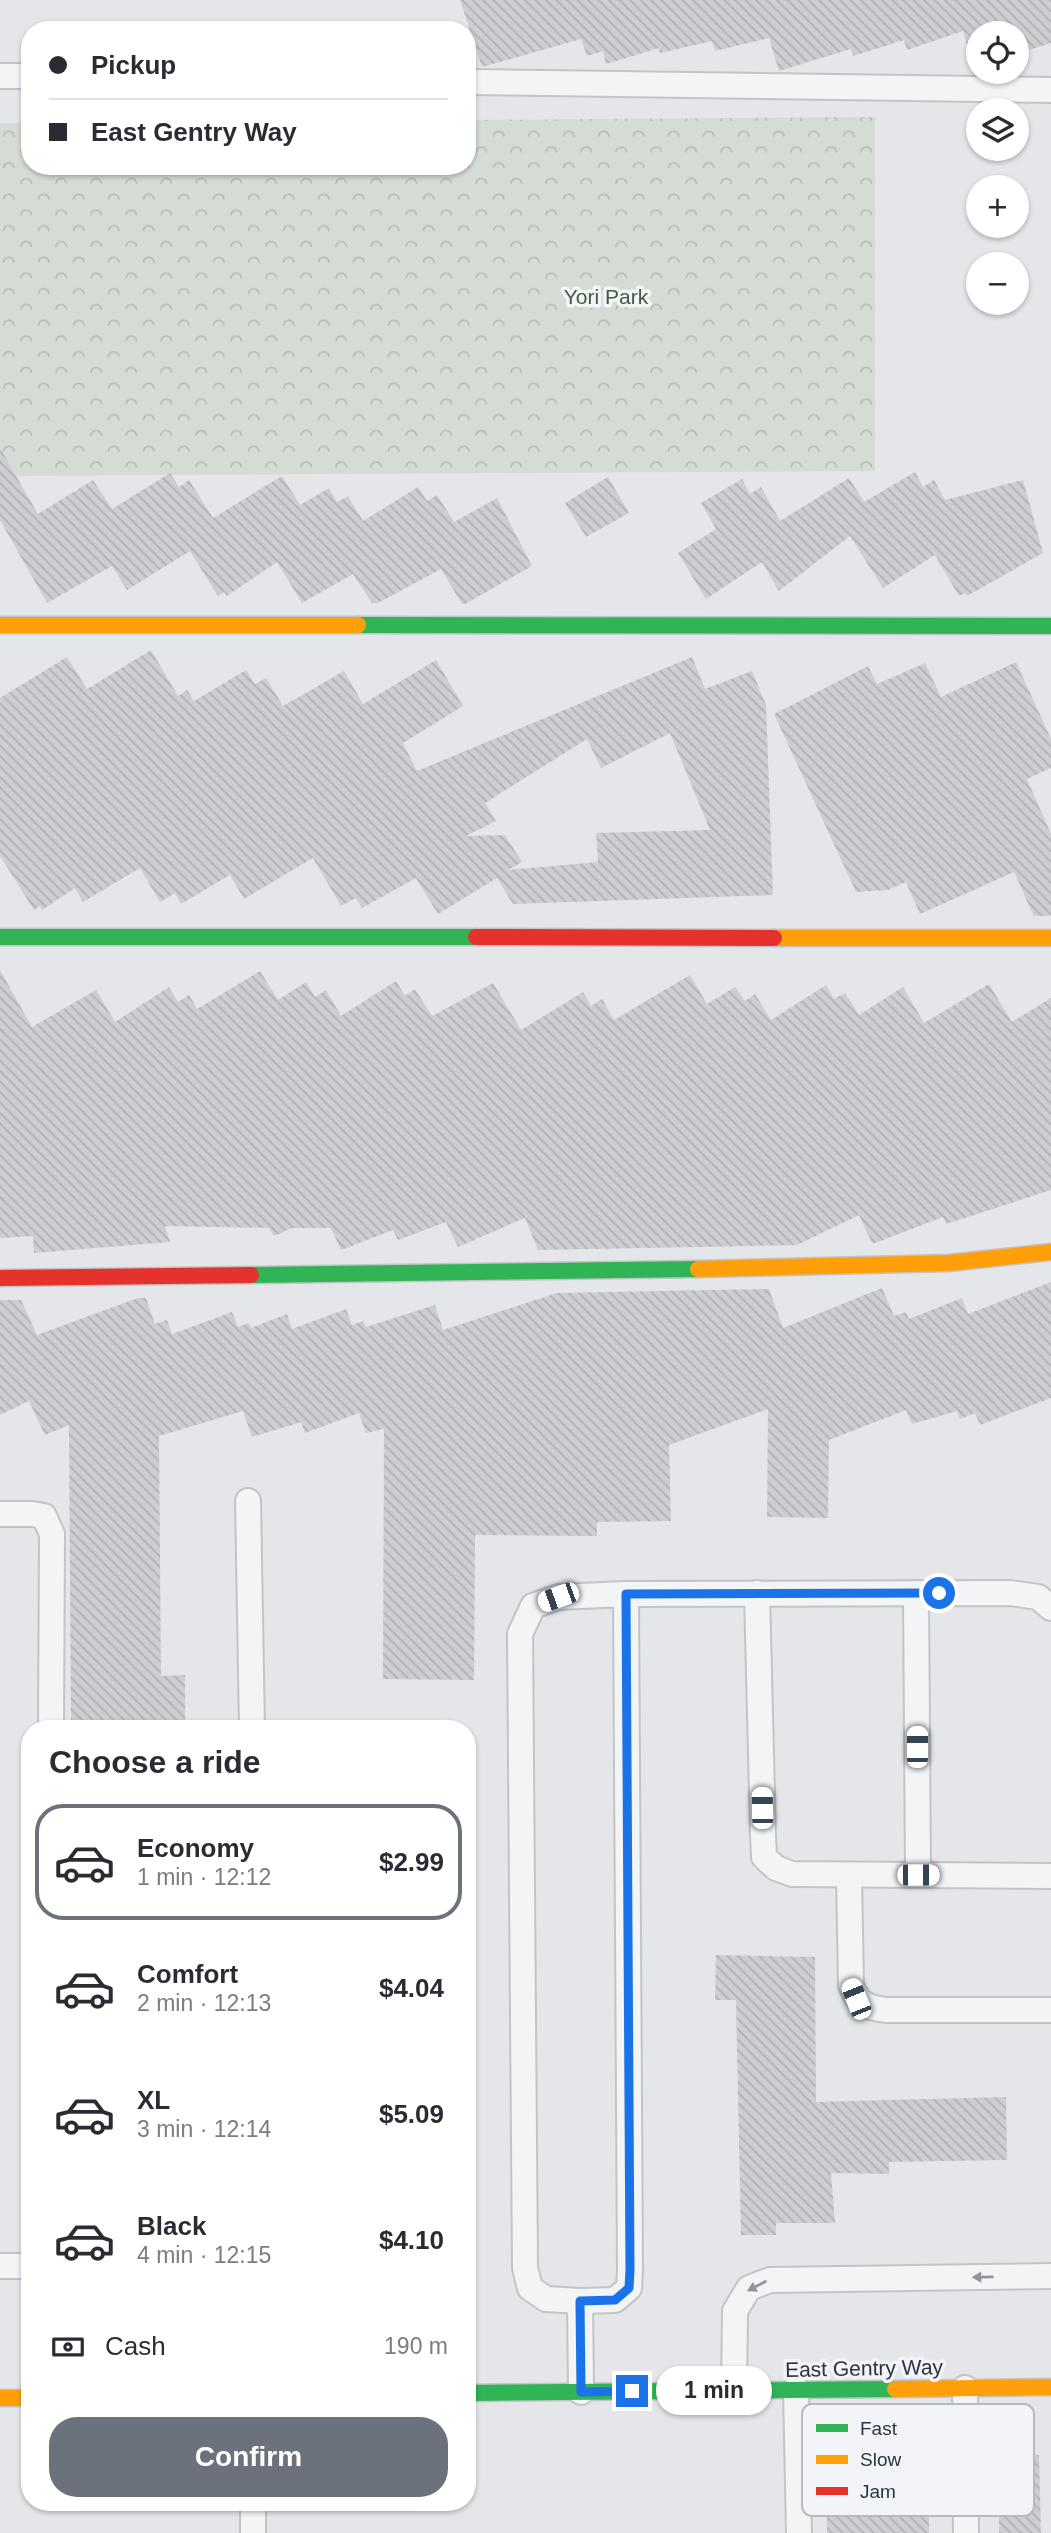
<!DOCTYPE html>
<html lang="en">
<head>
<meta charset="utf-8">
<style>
	:root { --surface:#fff; --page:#f2f2f3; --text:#2b2b33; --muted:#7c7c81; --line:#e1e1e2; --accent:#6c727c }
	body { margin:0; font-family:Helvetica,sans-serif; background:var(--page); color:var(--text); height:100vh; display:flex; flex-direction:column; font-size:26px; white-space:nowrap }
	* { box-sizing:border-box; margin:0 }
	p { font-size:23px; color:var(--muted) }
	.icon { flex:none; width:38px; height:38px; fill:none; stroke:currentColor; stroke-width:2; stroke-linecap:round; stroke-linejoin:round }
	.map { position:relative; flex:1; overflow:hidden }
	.sheet { position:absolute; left:21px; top:1720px; width:455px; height:791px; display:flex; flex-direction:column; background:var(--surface); border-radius:28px; box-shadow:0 2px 5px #0004 }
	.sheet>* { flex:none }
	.banner { position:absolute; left:21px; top:21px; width:455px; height:154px; border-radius:28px; box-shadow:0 2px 5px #0004; display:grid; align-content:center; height:154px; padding:0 28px; background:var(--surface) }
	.controls { position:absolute; left:966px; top:21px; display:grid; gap:14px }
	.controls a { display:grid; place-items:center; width:63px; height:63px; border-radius:50%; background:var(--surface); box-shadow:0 2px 5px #0004; font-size:35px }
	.end { position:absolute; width:32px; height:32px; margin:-16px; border:9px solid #1a73e8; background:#fff; box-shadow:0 0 0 4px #fff }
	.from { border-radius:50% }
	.bubble { position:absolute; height:49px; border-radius:24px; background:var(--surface); box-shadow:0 2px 5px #0004; font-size:23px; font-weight:800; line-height:49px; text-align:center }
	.car { position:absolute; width:21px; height:42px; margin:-21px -10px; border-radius:9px; box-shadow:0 0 5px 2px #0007; background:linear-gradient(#fff 24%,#345 0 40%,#fff 0 76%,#345 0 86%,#fff 0) }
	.banner b { display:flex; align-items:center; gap:24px; height:66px; font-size:26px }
	.banner b+b { border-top:2px solid var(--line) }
	.banner i { width:18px; height:18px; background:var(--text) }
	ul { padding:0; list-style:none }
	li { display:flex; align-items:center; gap:21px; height:116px; margin:0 14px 10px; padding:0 14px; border:4px solid transparent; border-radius:28px }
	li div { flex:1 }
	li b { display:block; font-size:26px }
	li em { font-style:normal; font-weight:800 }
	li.current { border-color:var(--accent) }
	li>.icon { width:63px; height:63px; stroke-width:1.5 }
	h2 { padding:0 28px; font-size:32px; line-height:84px }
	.pay { display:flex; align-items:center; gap:18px; height:77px; padding:0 28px; font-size:26px }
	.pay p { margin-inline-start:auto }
	.button { display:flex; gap:14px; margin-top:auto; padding:14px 28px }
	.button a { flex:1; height:80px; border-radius:28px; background:var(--accent); color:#fff; font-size:28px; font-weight:800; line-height:80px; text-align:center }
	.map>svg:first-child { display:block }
</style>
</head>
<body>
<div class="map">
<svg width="1051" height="2533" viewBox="0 0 1051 2533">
	<defs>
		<pattern id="forest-crowns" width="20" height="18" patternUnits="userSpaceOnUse" patternTransform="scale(1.75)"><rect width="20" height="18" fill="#d5dcd5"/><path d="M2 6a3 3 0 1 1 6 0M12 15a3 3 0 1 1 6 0" fill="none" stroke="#b7bdb8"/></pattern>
		<pattern id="building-back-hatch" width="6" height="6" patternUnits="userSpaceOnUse" patternTransform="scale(1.75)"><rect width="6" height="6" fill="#ccced1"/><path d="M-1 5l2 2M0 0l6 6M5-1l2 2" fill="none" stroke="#afb2b5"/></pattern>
	</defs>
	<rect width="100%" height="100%" fill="#e4e6e9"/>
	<polygon fill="url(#forest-crowns)" points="875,117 875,471 0,476 0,123 30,123 30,166 467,166 467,120"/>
	<g fill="url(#building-back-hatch)" fill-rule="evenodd">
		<polygon points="460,0 1051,0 1051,43 1017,54 1017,33 978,33 978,53 970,56 963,31 907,50 904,40 853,56 851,49 779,71 769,38 715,51 712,41 660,53 659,48 606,64 603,51 587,56 581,39 482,67"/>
		<polygon points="0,448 38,514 93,480 112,509 170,473 179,487 189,480 213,518 282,476 300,505 329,488 337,502 348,496 363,521 418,487 427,501 437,495 454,522 497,498 532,566 465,604 462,604 441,569 378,603 372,603 353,574 302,603 277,562 227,596 224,592 218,596 190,551 127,590 112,566 47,603 0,520"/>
		<polygon points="915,472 923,487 934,480 945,500 1023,480 1043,553 967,596 965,593 959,596 935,555 883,588 850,536 779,591 762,562 706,599 678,553 716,529 701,503 742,479 750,494 761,487 780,521 849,478 864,502"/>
		<polygon points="608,477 629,513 586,537 565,503"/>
		<path d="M151,650l27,46 9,-6 7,11 52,-31 9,14 11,-6 17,28 61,-35 19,33 73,-44 27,46 -60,37 14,28 275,-114 13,32 47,-18 14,34 7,190 -260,9 -16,-26 -59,36 -22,-36 -54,30 -6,-10 -15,8 -28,-48 -69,41 -14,-24 -49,29 -6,-11 -15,9 -20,-34 -57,34 -8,-14 -33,22 -2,-4 -6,4 -34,-54v-158l67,-41 20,32zM670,733l40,97 -114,3 2,29 -90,8 14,-8 -17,-27 -39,1 30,-15 -11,-18 102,-64 14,29z"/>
		<polygon points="1016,662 1051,739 1051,768 1027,779 1051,834 1051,916 1034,916 1014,872 920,914 906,882 888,890 856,892 774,714 868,666 877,684 925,663 941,697"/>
		<polygon points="0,970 32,1027 96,990 115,1022 169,987 178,1002 189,995 197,1009 260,971 278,1000 306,982 315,997 326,990 341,1016 396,981 405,996 415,989 432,1016 493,983 521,1030 583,992 591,1006 602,999 614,1020 690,975 707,1004 735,987 745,1001 755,994 771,1020 826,985 834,999 845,993 859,1015 903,987 924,1023 989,984 1012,1022 1051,998 1051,1190 946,1224 943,1217 875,1243 872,1243 859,1215 797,1245 538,1250 525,1218 458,1247 446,1222 398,1240 393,1230 341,1250 331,1228 292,1228 274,1236 269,1228 165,1226 170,1242 34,1253 33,1236 0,1238"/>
		<polygon points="1051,1282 1051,1398 980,1425 975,1413 960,1419 957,1411 912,1424 906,1410 829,1440 828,1518 767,1517 768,1409 669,1445 671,1521 597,1522 597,1536 475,1535 474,1680 383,1679 384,1429 366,1433 359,1413 305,1433 301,1422 252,1437 243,1411 159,1436 161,1676 185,1675 185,1729 71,1729 69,1425 45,1435 29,1401 0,1415 0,1300 21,1300 37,1335 138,1298 146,1298 155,1324 167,1320 172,1334 232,1312 238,1327 249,1323 251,1328 287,1314 292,1329 346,1309 352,1325 363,1321 366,1327 435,1305 443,1330 557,1293 769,1289 783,1328 882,1288 894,1316 906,1312 909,1319 962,1298 968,1314"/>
		<polygon points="716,1955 815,1957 816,2102 1006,2097 1007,2160 889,2162 889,2174 831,2173 835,2223 776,2223 776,2235 741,2235 736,2000 715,2000"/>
		<polygon points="1039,2455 1041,2533 999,2533 999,2456"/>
		<polygon points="929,2460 929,2533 827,2533 827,2462"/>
	</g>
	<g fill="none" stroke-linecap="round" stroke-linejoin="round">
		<defs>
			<g id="lane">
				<polyline points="0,76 30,76"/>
				<polyline points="467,82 1051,90"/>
				<polyline points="248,1501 252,1729"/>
				<polyline points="0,1514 32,1514 44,1516 52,1534 51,1729"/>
				<polyline points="757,1593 763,1835 764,1857 776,1868 792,1874 1051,1876"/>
				<polyline points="916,1593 918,1875"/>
				<polyline points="626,1594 630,2270 629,2288 615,2300 580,2301 546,2299 530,2288 525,2268 520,1634 533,1606 558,1597 626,1594 1010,1593 1038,1597 1051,1608"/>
				<path d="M849,1875l2,110c7,19 16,23 36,25h164"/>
				<polyline points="0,2266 30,2266"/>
				<polyline points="580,2301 581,2392"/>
				<polyline points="965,2388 966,2533"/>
				<polyline points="796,2389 799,2533"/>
				<polyline points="734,2390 735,2311 749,2288 770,2280 1051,2276"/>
				<polyline points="253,2502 253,2533"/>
			</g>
			<g id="fast">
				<polyline points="358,625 1051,626"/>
				<polyline points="0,937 476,937"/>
				<polyline points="251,1275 698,1269"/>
				<polyline points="467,2393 895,2389"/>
			</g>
			<g id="slow">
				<polyline points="0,625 358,625"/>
				<polyline points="774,938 1051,938"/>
				<polyline points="698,1269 949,1263 1051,1252"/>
				<polyline points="895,2389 1051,2387"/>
				<polyline points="0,2398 30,2398"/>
			</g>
			<g id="jam">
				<polyline points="476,937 774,938"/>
				<polyline points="0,1278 251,1275"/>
			</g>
		</defs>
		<use href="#lane" stroke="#c2c4c7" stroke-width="28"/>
		<use href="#fast" stroke="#c2c4c7" stroke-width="19"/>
		<use href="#slow" stroke="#c2c4c7" stroke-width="19"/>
		<use href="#jam" stroke="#c2c4c7" stroke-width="19"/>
		<use href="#lane" stroke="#f3f4f5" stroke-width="24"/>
		<use href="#fast" stroke="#30b455" stroke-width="16"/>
		<use href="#slow" stroke="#ff9f0a" stroke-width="16"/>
		<use href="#jam" stroke="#e5322d" stroke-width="16"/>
	</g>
	<defs><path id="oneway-solid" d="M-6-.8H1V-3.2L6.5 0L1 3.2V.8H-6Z" transform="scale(1.75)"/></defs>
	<g fill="#90949b">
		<use href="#oneway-solid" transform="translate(983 2277) rotate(179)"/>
		<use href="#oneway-solid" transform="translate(757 2286) rotate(152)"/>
	</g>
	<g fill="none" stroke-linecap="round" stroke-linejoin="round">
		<polyline stroke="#1a73e8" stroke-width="9" points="632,2391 581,2392 580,2301 615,2300 629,2288 630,2270 626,1594 939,1593"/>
	</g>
	<g text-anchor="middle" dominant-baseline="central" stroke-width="7" stroke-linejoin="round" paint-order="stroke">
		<g font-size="21" fill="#415c3a" stroke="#f2f4f7">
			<text x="606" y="296">Yori Park</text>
		</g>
		<g font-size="21" fill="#2c3441" stroke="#f2f4f7">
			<text transform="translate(864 2368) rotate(-1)">East Gentry Way</text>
		</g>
	</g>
	<rect x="802" y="2404" width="232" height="112" rx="10" fill="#f2f4f7" stroke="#b7bac0" stroke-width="2"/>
	<rect x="816" y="2424" width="32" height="8" fill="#30b455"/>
	<rect x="816" y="2455" width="32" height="9" fill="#ff9f0a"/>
	<rect x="816" y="2487" width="32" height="8" fill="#e5322d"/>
	<g font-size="19" fill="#2c3441">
		<text x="860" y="2435">Fast</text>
		<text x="860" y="2466">Slow</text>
		<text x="860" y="2498">Jam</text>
	</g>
</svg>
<div class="controls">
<a><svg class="icon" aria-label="locate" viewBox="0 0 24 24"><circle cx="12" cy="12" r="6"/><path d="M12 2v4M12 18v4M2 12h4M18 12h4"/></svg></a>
<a><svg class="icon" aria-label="layers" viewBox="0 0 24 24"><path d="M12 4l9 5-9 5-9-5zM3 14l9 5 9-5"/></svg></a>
<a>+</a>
<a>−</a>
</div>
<i class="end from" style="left:939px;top:1593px"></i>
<i class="end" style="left:632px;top:2391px"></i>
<div class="bubble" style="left:656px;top:2366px;width:116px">1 min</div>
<i class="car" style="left:558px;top:1597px;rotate:250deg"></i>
<i class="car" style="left:917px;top:1747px;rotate:0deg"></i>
<i class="car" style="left:762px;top:1808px;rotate:359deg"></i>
<i class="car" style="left:918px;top:1875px;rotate:90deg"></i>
<i class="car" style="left:856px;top:1999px;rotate:338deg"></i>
<div class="banner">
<b><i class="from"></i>Pickup</b>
<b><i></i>East Gentry Way</b>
</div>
<section class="sheet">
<h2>Choose a ride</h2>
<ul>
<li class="current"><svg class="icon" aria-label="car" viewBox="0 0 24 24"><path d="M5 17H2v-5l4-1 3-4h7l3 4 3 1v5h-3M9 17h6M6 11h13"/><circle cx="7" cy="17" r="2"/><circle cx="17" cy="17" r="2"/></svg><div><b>Economy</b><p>1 min · 12:12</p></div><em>$2.99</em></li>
<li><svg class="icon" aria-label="car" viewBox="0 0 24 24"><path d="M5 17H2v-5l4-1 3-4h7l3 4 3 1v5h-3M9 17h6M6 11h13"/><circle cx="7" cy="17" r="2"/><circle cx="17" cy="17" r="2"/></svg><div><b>Comfort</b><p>2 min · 12:13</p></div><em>$4.04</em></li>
<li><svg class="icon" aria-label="car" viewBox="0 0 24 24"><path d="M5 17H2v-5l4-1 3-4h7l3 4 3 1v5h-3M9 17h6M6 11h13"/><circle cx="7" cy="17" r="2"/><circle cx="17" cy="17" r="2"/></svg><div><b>XL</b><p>3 min · 12:14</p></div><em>$5.09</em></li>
<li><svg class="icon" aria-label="car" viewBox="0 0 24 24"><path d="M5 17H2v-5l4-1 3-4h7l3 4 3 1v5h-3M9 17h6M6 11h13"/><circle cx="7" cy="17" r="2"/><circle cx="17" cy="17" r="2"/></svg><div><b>Black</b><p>4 min · 12:15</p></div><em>$4.10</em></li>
</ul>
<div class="pay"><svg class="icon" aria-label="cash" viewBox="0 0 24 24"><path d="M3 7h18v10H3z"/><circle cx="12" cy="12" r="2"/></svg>Cash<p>190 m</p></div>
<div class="button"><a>Confirm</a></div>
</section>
</div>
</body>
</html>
